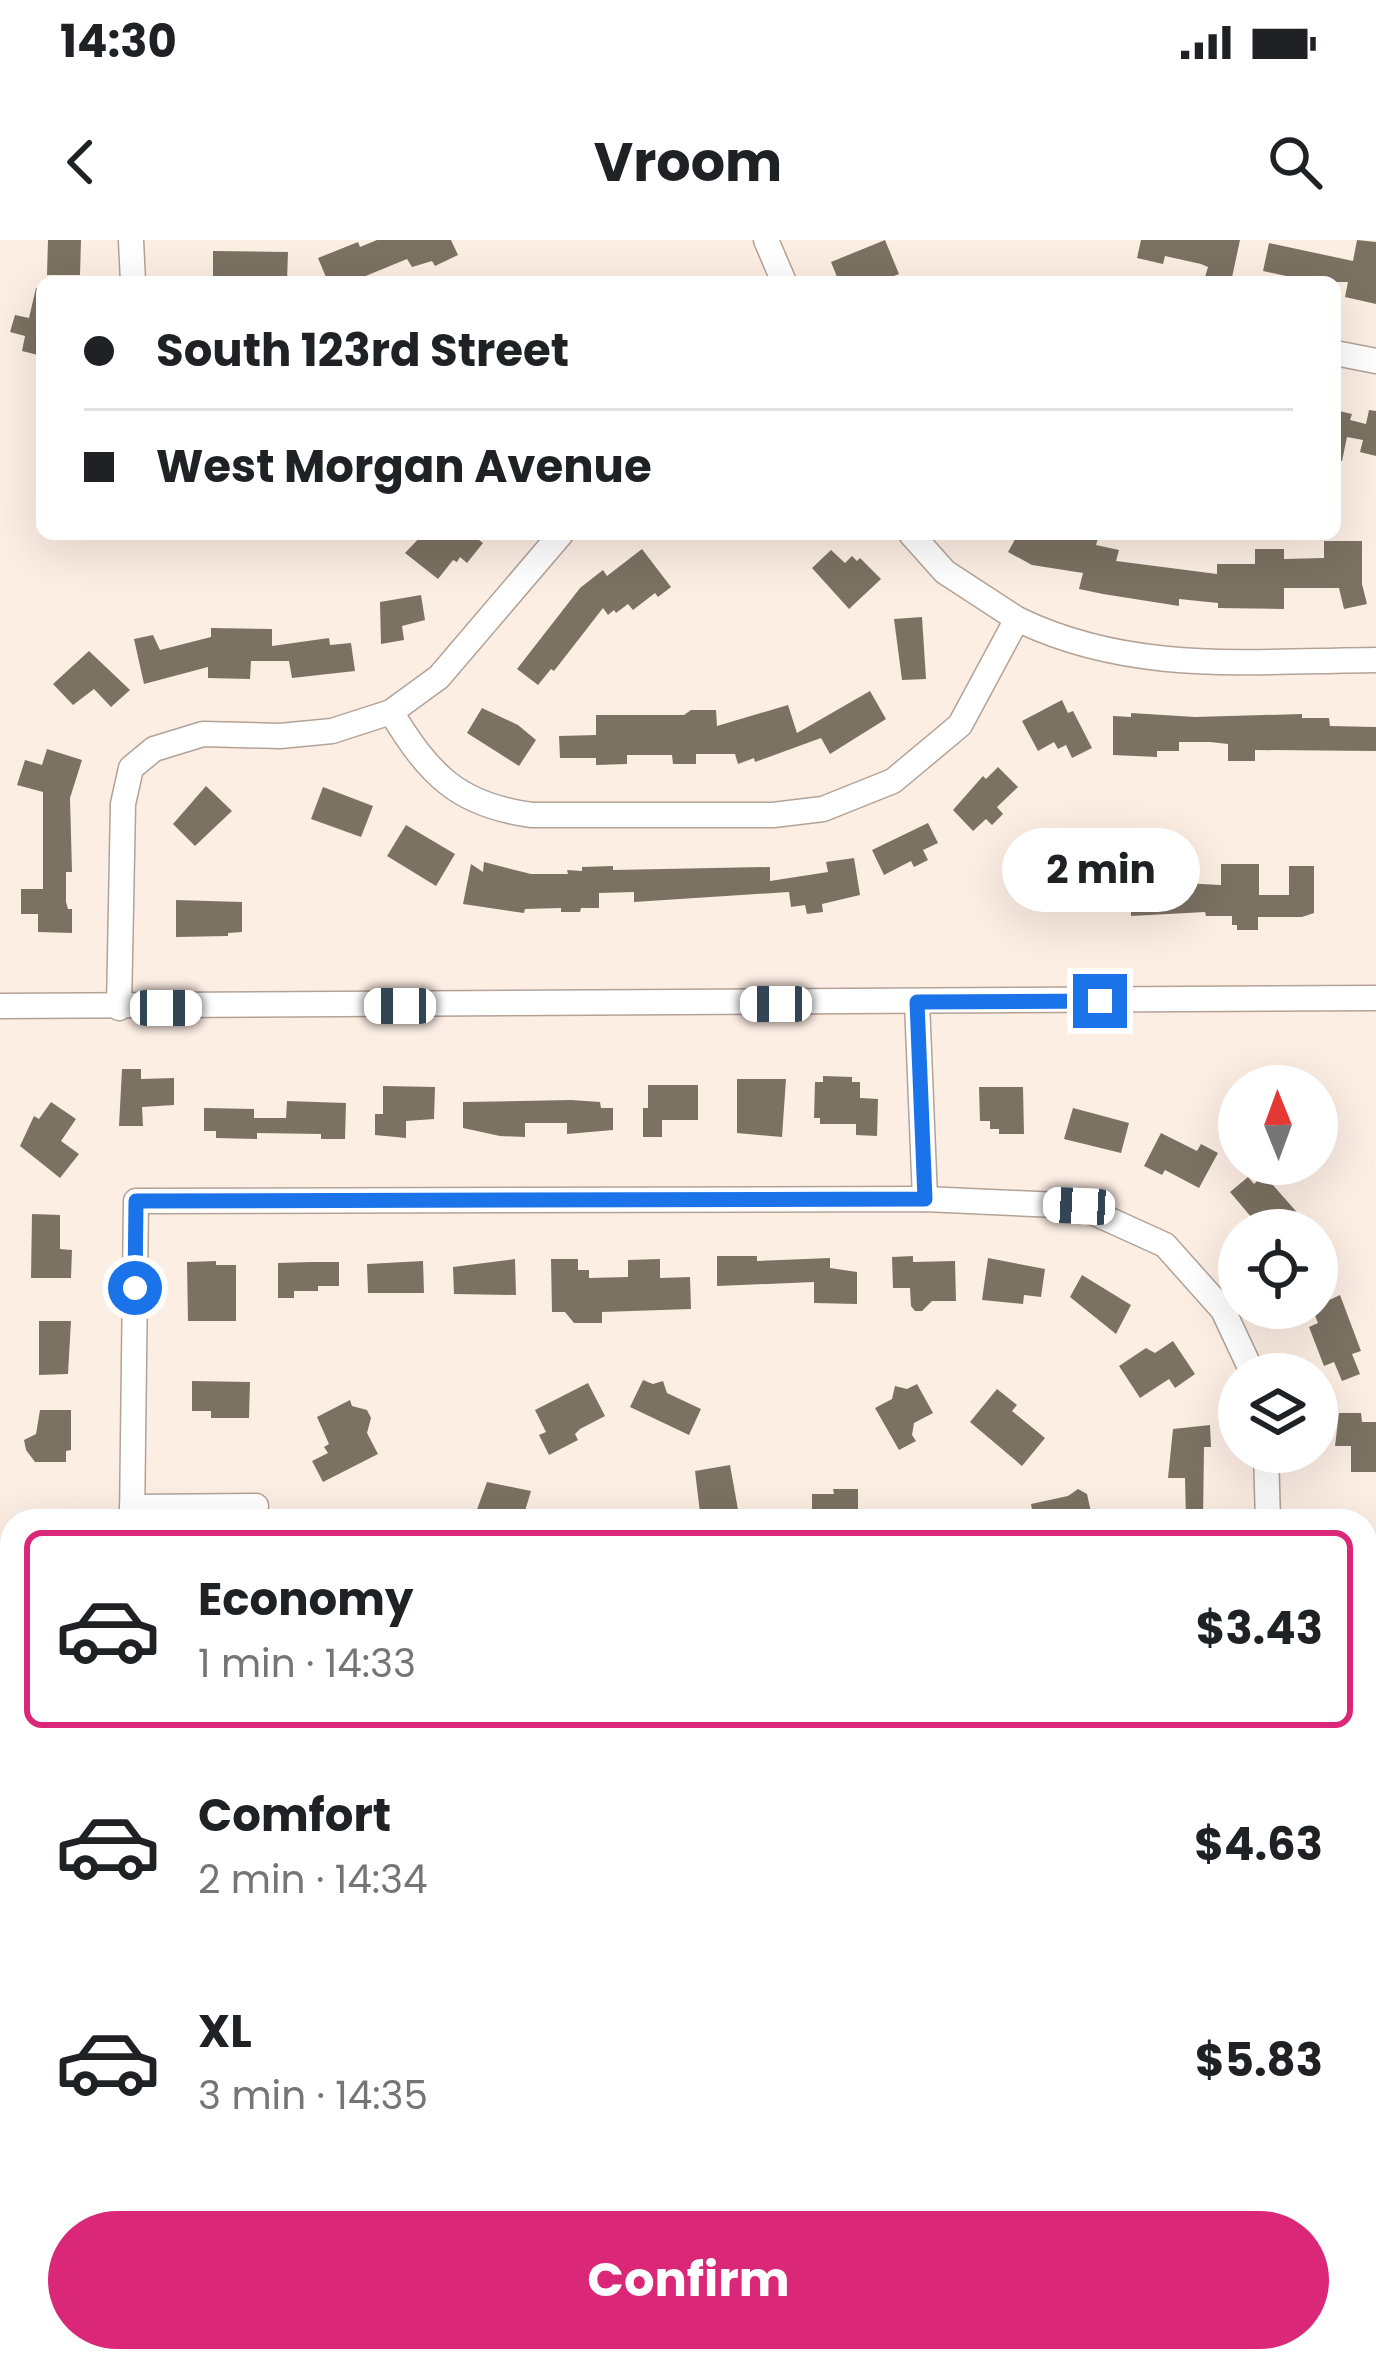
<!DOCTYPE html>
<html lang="en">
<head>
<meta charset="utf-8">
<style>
	:root { --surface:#fff; --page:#f6f6f6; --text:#202124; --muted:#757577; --line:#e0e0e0; --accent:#db2777 }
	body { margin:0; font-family:Poppins,sans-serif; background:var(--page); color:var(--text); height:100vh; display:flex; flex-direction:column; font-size:45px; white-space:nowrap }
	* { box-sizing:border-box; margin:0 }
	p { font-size:39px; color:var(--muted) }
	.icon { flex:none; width:66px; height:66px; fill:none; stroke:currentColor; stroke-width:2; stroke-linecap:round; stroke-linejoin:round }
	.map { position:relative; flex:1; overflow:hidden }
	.panel { position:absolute; left:0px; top:1269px; width:1377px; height:864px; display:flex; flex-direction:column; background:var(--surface); border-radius:36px 36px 0 0; box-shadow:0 12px 48px #0002 }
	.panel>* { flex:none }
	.banner { position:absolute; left:36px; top:36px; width:1305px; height:264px; border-radius:18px; box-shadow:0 12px 48px #0002; display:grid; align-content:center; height:264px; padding:0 48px; background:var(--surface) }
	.needle { width:78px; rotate:359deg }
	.buttons { position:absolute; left:1218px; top:825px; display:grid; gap:24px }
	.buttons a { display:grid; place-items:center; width:120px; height:120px; border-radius:50%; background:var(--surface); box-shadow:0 12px 48px #0002; font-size:60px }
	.end { position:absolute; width:54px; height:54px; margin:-27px; border:15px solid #1a73e8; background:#fff; box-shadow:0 0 0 6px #fff }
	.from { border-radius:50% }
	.bubble { position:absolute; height:84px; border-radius:42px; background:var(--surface); box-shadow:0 12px 48px #0002; font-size:39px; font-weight:700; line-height:84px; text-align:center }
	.car { position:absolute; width:36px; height:72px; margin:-36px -18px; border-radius:15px; box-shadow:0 0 9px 3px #0007; background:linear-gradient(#fff 24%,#345 0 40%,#fff 0 76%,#345 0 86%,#fff 0) }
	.banner b { display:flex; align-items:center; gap:42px; height:114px; font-size:45px }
	.banner b+b { border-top:3px solid var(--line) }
	.banner i { width:30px; height:30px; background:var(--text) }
	ul { padding:21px 0 0; list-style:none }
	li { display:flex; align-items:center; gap:36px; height:198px; margin:0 24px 18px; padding:0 24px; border:6px solid transparent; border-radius:18px }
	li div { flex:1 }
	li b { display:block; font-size:45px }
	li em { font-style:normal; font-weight:700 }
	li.on { border-color:var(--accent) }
	li>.icon { width:108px; height:108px; stroke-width:1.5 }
	.cta { display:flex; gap:24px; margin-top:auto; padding:24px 48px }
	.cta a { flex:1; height:138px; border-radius:72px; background:var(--accent); color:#fff; font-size:48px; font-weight:700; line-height:138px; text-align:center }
	.status { display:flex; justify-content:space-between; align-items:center; height:84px; padding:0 60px; background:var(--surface); direction:ltr }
	.status svg { height:33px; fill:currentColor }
	header { display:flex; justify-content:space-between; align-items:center; height:156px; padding:0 48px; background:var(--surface); font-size:54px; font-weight:700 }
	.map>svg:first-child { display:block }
</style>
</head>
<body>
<div class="status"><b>14:30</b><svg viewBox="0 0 49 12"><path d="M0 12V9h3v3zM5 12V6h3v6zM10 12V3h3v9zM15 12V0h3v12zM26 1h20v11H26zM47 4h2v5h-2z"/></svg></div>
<header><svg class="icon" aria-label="back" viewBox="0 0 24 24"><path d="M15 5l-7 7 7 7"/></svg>Vroom<svg class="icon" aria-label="search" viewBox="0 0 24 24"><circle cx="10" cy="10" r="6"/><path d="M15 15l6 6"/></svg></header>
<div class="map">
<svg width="1376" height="2133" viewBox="0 0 1376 2133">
	<rect width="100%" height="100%" fill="#fdeee4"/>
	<g fill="#7c7262">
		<polygon points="48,0 81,0 80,35 47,35"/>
		<polygon points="377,0 451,0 458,15 435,26 432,21 412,27 407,19 351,42 345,42 343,37 328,42 318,18 358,2 360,7"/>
		<polygon points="885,0 899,34 879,42 839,42 831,22"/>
		<polygon points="1141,0 1240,0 1231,42 1205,37 1208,27 1201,24 1165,16 1163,24 1137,18"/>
		<polygon points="1357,0 1376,2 1376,64 1345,57 1348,42 1300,42 1300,39 1263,31 1269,3 1353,21"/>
		<polygon points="213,11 288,12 287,42 213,39"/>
		<polygon points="36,48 42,49 42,116 22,111 25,96 10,92 15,75 29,78"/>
		<polygon points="1335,170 1352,174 1350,180 1366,184 1369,170 1376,171 1376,216 1360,212 1363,200 1347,197 1342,221 1335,220"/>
		<polygon points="423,294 471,294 483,303 467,323 460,317 457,322 453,320 438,339 405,313"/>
		<polygon points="1018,294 1080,294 1098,298 1096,305 1119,310 1116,321 1217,334 1217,324 1255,324 1255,309 1284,309 1284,319 1324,318 1324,301 1362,301 1362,344 1367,364 1344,369 1339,348 1284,348 1284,369 1218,368 1218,363 1179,359 1179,366 1103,354 1079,349 1083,333 1032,325 1008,312"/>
		<polygon points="642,309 671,347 658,357 655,353 633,370 628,364 616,373 614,370 608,375 603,368 554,431 551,429 538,445 517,429 580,348 603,330 607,336"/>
		<polygon points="831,310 845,323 852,316 857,321 860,318 881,339 849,369 812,328"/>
		<polygon points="421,355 425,380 402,386 404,400 381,404 380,362"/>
		<polygon points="922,377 926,439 902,440 894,379"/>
		<polygon points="211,388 272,389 272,406 329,398 330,405 351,403 355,431 292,438 289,421 251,421 250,439 208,438 208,427 144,444 134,399 153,395 160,410 211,397"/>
		<polygon points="89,411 130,450 111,467 94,449 73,465 53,444"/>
		<polygon points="870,451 886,479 830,514 821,498 755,522 754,518 738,524 735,514 696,514 696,524 673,524 672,515 627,515 627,524 596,525 596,518 560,518 559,496 596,495 596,475 684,475 691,470 716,470 717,486 788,465 797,493"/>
		<polygon points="1062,460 1068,473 1073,471 1092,508 1072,518 1066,505 1058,509 1054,502 1038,511 1022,481"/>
		<polygon points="482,468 518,485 536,500 519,526 467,493"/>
		<polygon points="1131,473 1195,477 1302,474 1302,478 1329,478 1330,486 1376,487 1376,511 1255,510 1255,521 1228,521 1228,504 1210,502 1179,502 1179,511 1157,511 1157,517 1113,515 1113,476 1131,477"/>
		<polygon points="47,509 82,520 70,558 72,632 66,632 66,662 68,669 72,669 72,693 38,692 38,674 21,674 21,649 43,649 43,552 17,545 25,520 42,525"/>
		<polygon points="998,527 1018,547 997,567 1003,574 992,585 986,579 973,591 953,570 983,536 986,539"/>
		<polygon points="206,546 232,571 195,606 173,584"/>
		<polygon points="323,547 373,566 361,597 311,579"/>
		<polygon points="928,583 938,603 923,610 928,620 914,627 911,621 884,635 872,610"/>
		<polygon points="406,585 455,614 436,646 387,616"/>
		<polygon points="854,618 860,655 822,664 823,672 807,674 805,665 791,667 789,652 634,662 634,652 599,653 599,668 581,668 580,672 561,672 561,668 525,669 524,673 463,664 471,624 483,632 484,622 531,634 568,634 567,630 582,631 582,627 613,626 613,630 770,627 770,641 828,632 826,622"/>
		<polygon points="1142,624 1143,641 1221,645 1221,624 1259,624 1259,655 1289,655 1289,626 1314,626 1314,673 1302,677 1258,677 1258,690 1237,690 1237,685 1232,685 1232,676 1206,676 1205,672 1131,676 1131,670 1114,670 1113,625"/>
		<polygon points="176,660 242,662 242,692 228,693 228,696 176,697"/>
		<polygon points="122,829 141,829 141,839 174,838 174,865 142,867 143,886 119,886"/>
		<polygon points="823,836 852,837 852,842 860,842 860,858 878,859 877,896 856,895 856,884 820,884 820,878 814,878 815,842 823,842"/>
		<polygon points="737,839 786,839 782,897 737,893"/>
		<polygon points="648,845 698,845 698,880 662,880 662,897 643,897 643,868 648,868"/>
		<polygon points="383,846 435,847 434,879 406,881 406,898 375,895 375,874 383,874"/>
		<polygon points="979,847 1023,847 1024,894 999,894 999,889 990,889 990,881 980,881"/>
		<polygon points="571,860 600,862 601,868 613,868 613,890 567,894 567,883 525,883 525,897 500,896 463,888 463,862"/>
		<polygon points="287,861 346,863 345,899 321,899 321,894 257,893 257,899 216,898 216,891 204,891 204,868 254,869 254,878 286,878"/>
		<polygon points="51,862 76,879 61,901 79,914 60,938 20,906 34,876 39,879"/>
		<polygon points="1073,868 1129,883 1121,913 1064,899"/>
		<polygon points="1161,893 1197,911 1201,904 1218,913 1199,948 1165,930 1162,935 1144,926"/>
		<polygon points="1264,935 1302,978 1289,990 1275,990 1259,972 1252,978 1230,952 1248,937 1254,944"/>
		<polygon points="32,974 60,975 60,1009 72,1010 71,1038 31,1038"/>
		<polygon points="717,1016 757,1016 757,1021 830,1018 830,1028 857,1032 857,1064 814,1063 814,1042 717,1046"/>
		<polygon points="913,1016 913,1022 955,1021 956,1061 932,1061 922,1071 915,1071 911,1066 910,1048 893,1048 892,1017"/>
		<polygon points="988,1018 1045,1029 1041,1057 1024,1055 1023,1064 982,1060"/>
		<polygon points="515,1019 516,1055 454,1054 453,1027"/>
		<polygon points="551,1019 578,1019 578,1030 589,1030 589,1038 628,1037 628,1020 660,1019 660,1038 690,1037 691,1069 602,1072 602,1083 574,1083 565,1072 552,1072"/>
		<polygon points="216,1021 216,1025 236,1025 236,1081 188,1081 187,1022"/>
		<polygon points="423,1021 424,1053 368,1053 367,1024"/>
		<polygon points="312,1022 339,1022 339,1046 318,1046 318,1051 294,1051 294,1058 278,1058 278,1023"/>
		<polygon points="1082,1035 1131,1065 1116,1094 1070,1057"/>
		<polygon points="1340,1055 1361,1111 1352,1114 1360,1134 1342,1141 1334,1122 1324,1126 1309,1087 1318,1083 1312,1068"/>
		<polygon points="39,1081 71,1081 68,1134 39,1135"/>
		<polygon points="1173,1101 1195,1134 1175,1148 1169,1139 1140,1158 1119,1126 1146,1108 1155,1113"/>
		<polygon points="643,1140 653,1144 663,1141 667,1153 701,1169 689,1195 630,1167"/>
		<polygon points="192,1141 250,1142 249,1178 211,1178 211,1171 192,1171"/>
		<polygon points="588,1143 605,1176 580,1189 575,1194 578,1200 549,1215 539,1195 546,1192 535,1170"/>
		<polygon points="917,1144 933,1173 914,1183 912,1195 916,1201 899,1210 875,1168 892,1159 895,1146 907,1149"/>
		<polygon points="997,1149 1017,1165 1012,1171 1045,1198 1022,1226 970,1182"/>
		<polygon points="350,1160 352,1166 367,1170 371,1178 367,1193 378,1214 323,1242 312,1221 328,1213 324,1207 329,1204 317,1177"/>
		<polygon points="40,1170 71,1170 71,1210 66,1211 66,1222 35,1222 26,1210 24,1200 36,1194"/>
		<polygon points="1339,1173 1361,1173 1362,1182 1376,1182 1376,1232 1351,1232 1351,1206 1335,1206"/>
		<polygon points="1210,1185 1211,1207 1204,1207 1203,1281 1186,1281 1185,1238 1168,1238 1173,1189"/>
		<polygon points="730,1225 740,1281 701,1281 695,1231"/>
		<polygon points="487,1242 531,1251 522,1281 479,1281 480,1276 475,1275"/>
		<polygon points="833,1249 858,1249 858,1275 850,1275 846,1281 812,1281 812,1254 834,1254"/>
		<polygon points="1078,1249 1087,1254 1091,1272 1086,1281 1034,1281 1031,1264 1068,1256"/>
	</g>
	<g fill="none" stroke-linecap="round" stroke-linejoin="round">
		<defs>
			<g id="minor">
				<polyline points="131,0 133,42"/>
				<polyline points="766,0 784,42"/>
				<polyline points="1335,113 1376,121"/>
				<polyline points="911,294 945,332 1017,379"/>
				<path d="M391,472c38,62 66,93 141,103h241l50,-6 70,-28 67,-56 57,-106c115,56 235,42 359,41"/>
				<polyline points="917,762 925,959"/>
				<polyline points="0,766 1376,758"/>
				<polyline points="119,768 123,564 131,528 154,509 203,494 280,496 332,491 391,472 439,437 561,294"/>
				<polyline points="1266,1212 1268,1281"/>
				<polyline points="132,1267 256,1266"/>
				<polyline points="132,1281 136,961 925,959 1079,966 1165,1005 1223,1070 1253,1134"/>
				<polyline points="0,1775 12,1776"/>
				<polyline points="1365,2074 1376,2073"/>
				<polyline points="1153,2121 1163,2133"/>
				<polyline points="1202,2133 1221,2121"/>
			</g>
		</defs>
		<use href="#minor" stroke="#b3a296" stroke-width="27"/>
		<use href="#minor" stroke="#fff" stroke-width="24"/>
	</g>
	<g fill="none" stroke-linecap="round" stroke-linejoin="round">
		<polyline stroke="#1a73e8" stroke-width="15" points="135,1048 136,961 925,959 917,762 1100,761"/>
	</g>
</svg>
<div class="buttons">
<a><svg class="needle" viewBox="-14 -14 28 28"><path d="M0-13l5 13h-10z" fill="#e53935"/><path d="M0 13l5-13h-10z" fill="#757577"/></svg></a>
<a><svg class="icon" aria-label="locate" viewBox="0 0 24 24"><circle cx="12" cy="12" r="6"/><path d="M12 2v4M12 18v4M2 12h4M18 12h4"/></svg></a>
<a><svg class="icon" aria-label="layers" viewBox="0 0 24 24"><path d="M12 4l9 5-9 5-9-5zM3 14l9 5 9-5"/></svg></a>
</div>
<i class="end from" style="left:135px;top:1048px"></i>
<i class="end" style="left:1100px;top:761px"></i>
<div class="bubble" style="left:1002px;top:588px;width:198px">2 min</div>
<i class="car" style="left:776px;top:764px;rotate:270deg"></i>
<i class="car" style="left:400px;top:766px;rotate:270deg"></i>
<i class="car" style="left:166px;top:768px;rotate:90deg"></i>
<i class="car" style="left:1079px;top:966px;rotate:273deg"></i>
<div class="banner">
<b><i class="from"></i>South 123rd Street</b>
<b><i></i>West Morgan Avenue</b>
</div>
<section class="panel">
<ul>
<li class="on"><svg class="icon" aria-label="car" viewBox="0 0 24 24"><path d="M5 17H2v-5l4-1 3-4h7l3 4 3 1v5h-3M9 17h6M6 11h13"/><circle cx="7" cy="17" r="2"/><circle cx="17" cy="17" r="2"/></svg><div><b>Economy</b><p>1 min · 14:33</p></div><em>$3.43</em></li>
<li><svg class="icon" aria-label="car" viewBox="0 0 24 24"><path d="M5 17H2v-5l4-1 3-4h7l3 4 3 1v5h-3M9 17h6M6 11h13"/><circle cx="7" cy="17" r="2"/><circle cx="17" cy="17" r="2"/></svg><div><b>Comfort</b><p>2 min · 14:34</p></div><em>$4.63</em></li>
<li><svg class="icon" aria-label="car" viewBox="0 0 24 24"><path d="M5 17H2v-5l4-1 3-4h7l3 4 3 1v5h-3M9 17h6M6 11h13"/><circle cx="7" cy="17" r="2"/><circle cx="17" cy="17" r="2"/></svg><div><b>XL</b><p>3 min · 14:35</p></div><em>$5.83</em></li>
</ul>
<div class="cta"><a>Confirm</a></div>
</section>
</div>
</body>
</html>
